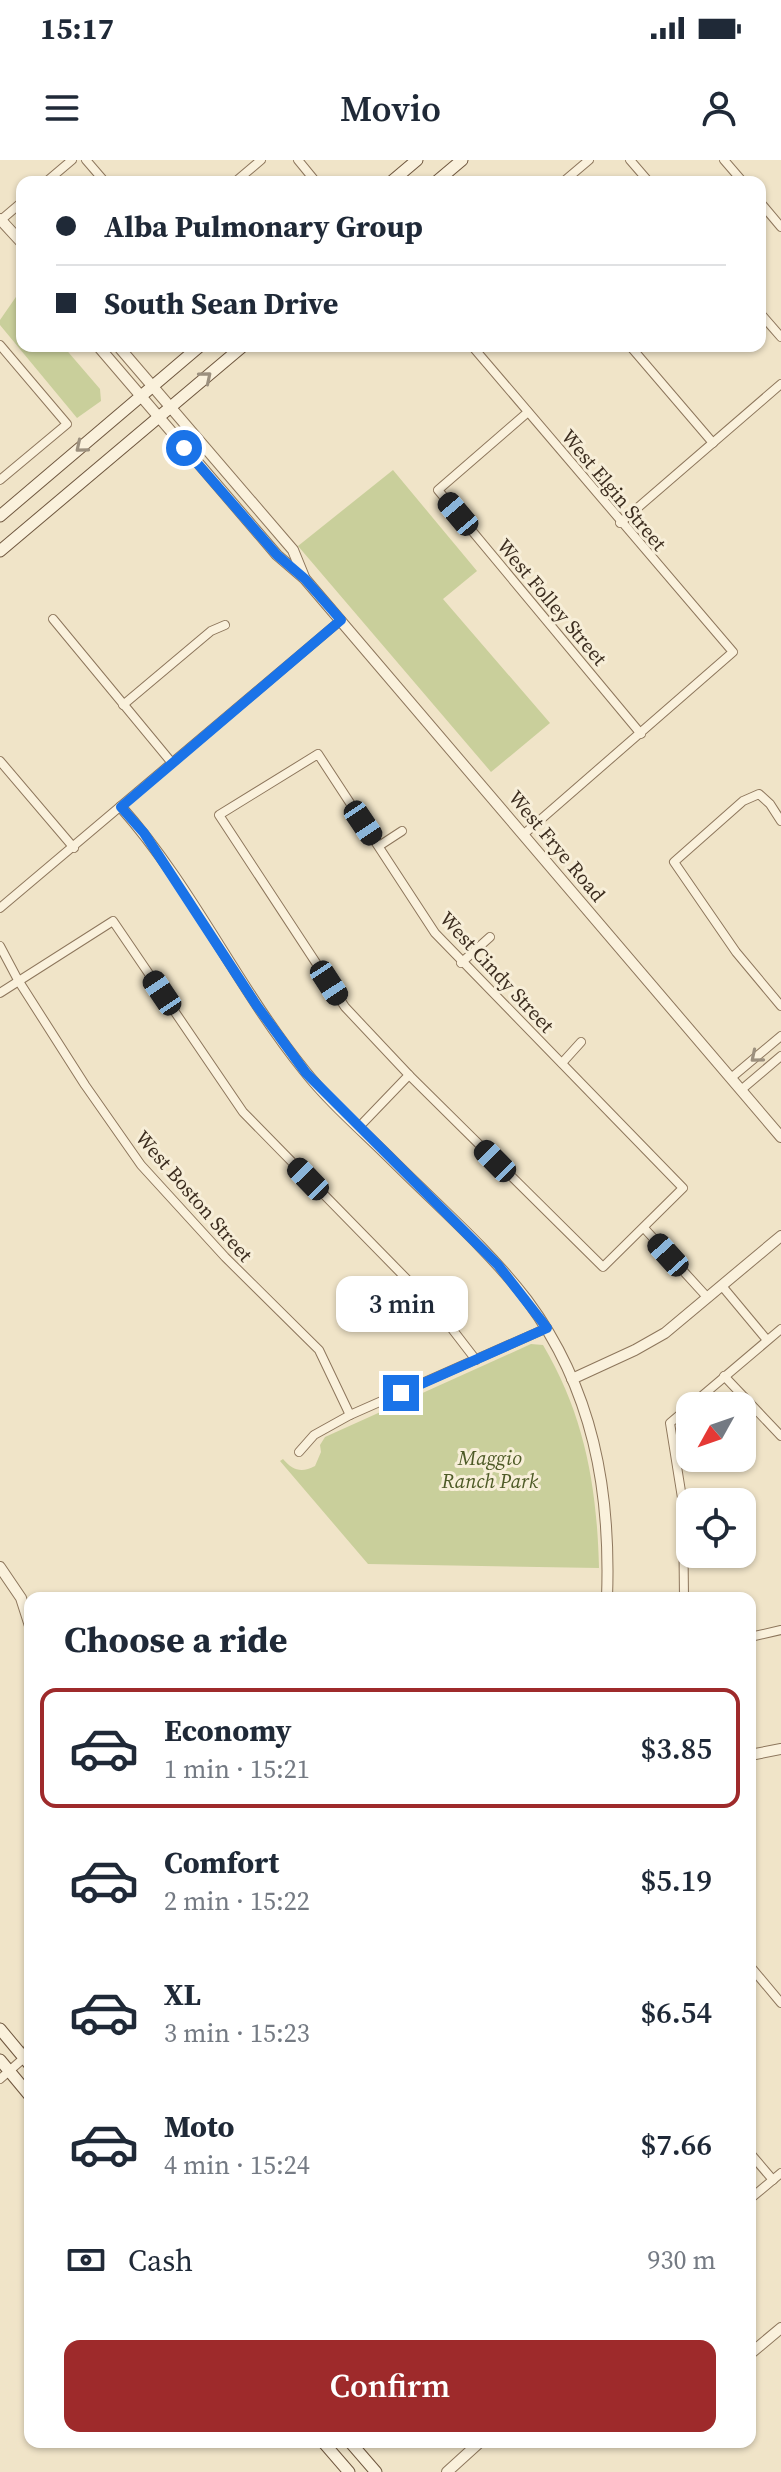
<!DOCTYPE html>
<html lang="en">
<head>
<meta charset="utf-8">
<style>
	:root { --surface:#fff; --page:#f6f6f7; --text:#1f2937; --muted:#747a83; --line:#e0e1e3; --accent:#9e2a2b }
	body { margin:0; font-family:"Source Serif 4",serif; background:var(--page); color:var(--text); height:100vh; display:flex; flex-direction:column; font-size:30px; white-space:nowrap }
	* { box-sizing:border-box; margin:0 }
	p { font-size:26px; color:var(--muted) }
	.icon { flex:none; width:44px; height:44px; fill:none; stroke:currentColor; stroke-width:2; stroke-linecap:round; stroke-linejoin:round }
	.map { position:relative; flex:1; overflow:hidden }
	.details { position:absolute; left:24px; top:1432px; width:732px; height:856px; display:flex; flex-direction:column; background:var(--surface); border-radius:16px; box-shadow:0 2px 6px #0004 }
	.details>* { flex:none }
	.hud { position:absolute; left:16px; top:16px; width:750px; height:176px; border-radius:16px; box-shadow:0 2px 6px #0004; display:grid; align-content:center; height:176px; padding:0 40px; background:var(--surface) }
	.needle { width:52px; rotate:230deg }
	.controls { position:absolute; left:676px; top:1232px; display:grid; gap:16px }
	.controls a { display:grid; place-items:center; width:80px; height:80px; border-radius:16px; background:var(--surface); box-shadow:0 2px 6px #0004; font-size:40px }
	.end { position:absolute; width:36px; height:36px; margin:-18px; border:10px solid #1a73e8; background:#fff; box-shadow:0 0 0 4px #fff }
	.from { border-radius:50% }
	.bubble { position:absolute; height:56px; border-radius:16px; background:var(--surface); box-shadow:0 2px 6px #0004; font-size:26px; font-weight:600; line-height:56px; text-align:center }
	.car { position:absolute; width:24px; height:48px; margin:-24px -12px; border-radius:10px; box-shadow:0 0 6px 2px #0007; background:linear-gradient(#222 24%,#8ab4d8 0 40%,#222 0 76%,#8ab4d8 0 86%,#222 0) }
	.hud b { display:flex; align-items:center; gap:28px; height:76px; font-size:30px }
	.hud b+b { border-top:2px solid var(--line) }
	.hud i { width:20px; height:20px; background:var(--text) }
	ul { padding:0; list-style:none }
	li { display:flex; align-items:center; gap:24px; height:120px; margin:0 16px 12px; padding:0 24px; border:4px solid transparent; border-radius:16px }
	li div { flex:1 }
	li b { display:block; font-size:30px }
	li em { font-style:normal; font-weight:600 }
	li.active { border-color:var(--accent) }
	li>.icon { width:72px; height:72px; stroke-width:1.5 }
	h2 { padding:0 40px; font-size:36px; line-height:96px }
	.pay { display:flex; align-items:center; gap:20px; height:88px; padding:0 40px; font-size:30px }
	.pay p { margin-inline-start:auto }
	.action { display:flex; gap:16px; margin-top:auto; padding:16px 40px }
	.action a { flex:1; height:92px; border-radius:16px; background:var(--accent); color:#fff; font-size:32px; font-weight:600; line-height:92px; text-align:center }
	.status { display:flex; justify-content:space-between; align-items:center; height:56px; padding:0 40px; background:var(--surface); direction:ltr }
	.status svg { height:22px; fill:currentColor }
	header { display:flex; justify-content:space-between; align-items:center; height:104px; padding:0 40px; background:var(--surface); font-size:36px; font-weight:600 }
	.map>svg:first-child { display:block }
</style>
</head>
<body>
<div class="status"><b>15:17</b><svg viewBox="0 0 49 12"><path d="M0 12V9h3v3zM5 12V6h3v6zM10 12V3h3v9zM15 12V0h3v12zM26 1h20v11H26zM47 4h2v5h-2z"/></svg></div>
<header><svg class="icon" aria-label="menu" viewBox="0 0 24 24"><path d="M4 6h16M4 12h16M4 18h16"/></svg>Movio<svg class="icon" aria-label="person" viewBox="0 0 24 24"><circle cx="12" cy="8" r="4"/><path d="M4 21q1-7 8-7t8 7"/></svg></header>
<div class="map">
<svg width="781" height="2312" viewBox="0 0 781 2312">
	<rect width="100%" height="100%" fill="#f0e4c8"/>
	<g fill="#c9cf9b">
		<polygon points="18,134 22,138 22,186 63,186 100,229 101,241 77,258 0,165 0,160"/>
		<polygon points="393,310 477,411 443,439 550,563 491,612 298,386"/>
		<path d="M531,1184l12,1c42,71 54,142 56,223l-231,-4 -88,-103 3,-2c10,12 19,14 32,7l6,-14 -1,-7 5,-8z"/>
	</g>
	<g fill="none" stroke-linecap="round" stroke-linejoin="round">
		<defs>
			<g id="minor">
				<polyline points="86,0 105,22"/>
				<polyline points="298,0 316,22"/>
				<polyline points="630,0 649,22"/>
				<polyline points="724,0 743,22"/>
				<polyline points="46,22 72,0"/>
				<polyline points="235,22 261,0"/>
				<polyline points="563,22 589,0"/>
				<polyline points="760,42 781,67"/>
				<polyline points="1,60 22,42"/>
				<polyline points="760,153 781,177"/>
				<polyline points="0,185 67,264 0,320"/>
				<polyline points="472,186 733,492 524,674"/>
				<polyline points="630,186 713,283"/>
				<polyline points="528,252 438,330 641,574"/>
				<polyline points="620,363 781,224"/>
				<polyline points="53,459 172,603"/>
				<polyline points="123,545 211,471 225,465"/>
				<polygon points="318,594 435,773 683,1028 603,1107 409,915 345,847 219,655"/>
				<polyline points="0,601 74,688"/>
				<polyline points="781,661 770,644 759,634 743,641 674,702 736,792 781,846"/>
				<polyline points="379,686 402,671"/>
				<polyline points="0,748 341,460"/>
				<polyline points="0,786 18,820 85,925 141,1005 225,1097 319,1190 350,1255"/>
				<polyline points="461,803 490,777"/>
				<polyline points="0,833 113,761 243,952 439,1152 476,1200"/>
				<polyline points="562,903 581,882"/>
				<polyline points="731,918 781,876"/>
				<polyline points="741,930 781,896"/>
				<polyline points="359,967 409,915"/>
				<polyline points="644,1068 707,1137"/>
				<polyline points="722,1126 767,1180"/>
				<polyline points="724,1216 781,1276"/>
				<polyline points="299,1292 314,1275 350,1255 547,1168"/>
				<polyline points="684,1438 683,1344 670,1263 781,1169"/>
				<polyline points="750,1477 781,1470"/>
				<polyline points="750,1806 781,1843"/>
				<polyline points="0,1919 24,1898 30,1884"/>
				<polyline points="750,1993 773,2020"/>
				<polyline points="750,2039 781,2013"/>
			</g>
			<g id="tertiary">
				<polyline points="0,59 22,83"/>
				<polyline points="98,186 277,395 305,419 781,977"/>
				<polyline points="118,186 293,390 304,417"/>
				<path d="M121,647c71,80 116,180 183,263 26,33 59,61 89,91 45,45 95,88 134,139 66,89 84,190 80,298"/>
				<polyline points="572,1219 635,1190 665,1173 781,1076"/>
				<polyline points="0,1407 21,1438 30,1466"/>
				<polyline points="750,1595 781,1589"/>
				<polyline points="750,2194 781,2168"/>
				<polyline points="447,2312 480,2282"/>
			</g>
			<g id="secondary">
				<polyline points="391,22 417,0"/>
				<polyline points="436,22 462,0"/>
				<polyline points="0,356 200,186"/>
				<polyline points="0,391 243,186"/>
				<polyline points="0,1869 30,1905"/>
				<polyline points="0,1900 30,1936"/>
				<polyline points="323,2282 349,2312"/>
				<polyline points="350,2282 376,2312"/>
			</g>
		</defs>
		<use href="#minor" stroke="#8d765c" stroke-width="10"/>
		<use href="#tertiary" stroke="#8d765c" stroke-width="12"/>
		<use href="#secondary" stroke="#6f573f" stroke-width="13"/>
		<use href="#minor" stroke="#faf1dc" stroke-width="8"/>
		<use href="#tertiary" stroke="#faf1dc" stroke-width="10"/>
		<use href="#secondary" stroke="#faf1dc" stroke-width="11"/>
	</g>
	<defs><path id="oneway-chevron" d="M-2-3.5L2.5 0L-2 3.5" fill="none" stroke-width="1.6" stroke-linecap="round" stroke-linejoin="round" transform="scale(2)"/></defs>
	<g stroke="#9c907e">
		<use href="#oneway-chevron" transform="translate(206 217) rotate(-40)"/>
		<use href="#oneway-chevron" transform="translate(81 287) rotate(140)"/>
		<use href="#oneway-chevron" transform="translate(756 897) rotate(140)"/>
	</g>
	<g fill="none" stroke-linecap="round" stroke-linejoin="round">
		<polyline stroke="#1a73e8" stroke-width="10" points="184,288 277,395 305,419 341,460 121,647 144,673 257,846 306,913 498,1105 547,1168 401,1233"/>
	</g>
	<g text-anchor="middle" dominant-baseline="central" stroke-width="6" stroke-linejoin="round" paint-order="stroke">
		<g font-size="20" fill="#3d2e20" stroke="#f7eed8">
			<text transform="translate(614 330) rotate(50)">West Elgin Street</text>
			<text transform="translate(552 442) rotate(50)">West Folley Street</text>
			<text transform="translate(557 686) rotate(50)">West Frye Road</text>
			<text transform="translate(497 812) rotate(47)">West Cindy Street</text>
			<text transform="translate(194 1036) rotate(49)">West Boston Street</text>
		</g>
		<g font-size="20" font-style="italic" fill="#4d5a26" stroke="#f7eed8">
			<text x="490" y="1298">Maggio<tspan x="490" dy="23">Ranch Park</tspan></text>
		</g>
	</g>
</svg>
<div class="controls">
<a><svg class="needle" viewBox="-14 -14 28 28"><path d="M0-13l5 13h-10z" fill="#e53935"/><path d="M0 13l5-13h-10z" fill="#747a83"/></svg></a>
<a><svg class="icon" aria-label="locate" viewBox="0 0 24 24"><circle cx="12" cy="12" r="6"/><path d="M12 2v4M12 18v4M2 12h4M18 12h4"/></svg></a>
</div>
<i class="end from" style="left:184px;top:288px"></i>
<i class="end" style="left:401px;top:1233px"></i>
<div class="bubble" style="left:336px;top:1116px;width:132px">3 min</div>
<i class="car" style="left:458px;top:354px;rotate:320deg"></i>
<i class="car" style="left:363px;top:663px;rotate:146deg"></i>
<i class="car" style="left:329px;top:823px;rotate:147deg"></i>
<i class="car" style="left:162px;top:833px;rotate:326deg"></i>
<i class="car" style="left:495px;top:1001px;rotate:315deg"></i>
<i class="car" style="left:308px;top:1019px;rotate:316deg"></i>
<i class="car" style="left:668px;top:1095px;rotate:318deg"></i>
<div class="hud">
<b><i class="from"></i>Alba Pulmonary Group</b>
<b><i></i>South Sean Drive</b>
</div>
<section class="details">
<h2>Choose a ride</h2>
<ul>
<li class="active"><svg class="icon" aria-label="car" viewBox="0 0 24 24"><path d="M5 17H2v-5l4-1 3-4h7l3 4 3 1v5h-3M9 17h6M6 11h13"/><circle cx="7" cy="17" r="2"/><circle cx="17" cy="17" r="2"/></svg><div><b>Economy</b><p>1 min · 15:21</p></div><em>$3.85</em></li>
<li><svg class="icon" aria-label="car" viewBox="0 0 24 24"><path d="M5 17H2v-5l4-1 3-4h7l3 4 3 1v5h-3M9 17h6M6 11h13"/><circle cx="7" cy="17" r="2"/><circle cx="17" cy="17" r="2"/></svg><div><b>Comfort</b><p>2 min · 15:22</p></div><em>$5.19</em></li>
<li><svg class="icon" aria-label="car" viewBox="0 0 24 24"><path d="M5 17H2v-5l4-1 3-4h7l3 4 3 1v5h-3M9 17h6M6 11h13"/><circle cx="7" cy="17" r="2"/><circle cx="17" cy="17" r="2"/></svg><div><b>XL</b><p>3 min · 15:23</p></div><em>$6.54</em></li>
<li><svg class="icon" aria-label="car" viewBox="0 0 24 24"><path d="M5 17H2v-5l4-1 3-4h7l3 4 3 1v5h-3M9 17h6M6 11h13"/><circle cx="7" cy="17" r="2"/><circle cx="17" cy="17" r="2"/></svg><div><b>Moto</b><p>4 min · 15:24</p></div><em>$7.66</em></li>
</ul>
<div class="pay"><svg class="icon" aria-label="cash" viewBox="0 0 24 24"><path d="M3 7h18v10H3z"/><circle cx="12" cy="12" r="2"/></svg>Cash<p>930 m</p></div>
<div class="action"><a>Confirm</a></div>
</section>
</div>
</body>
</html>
